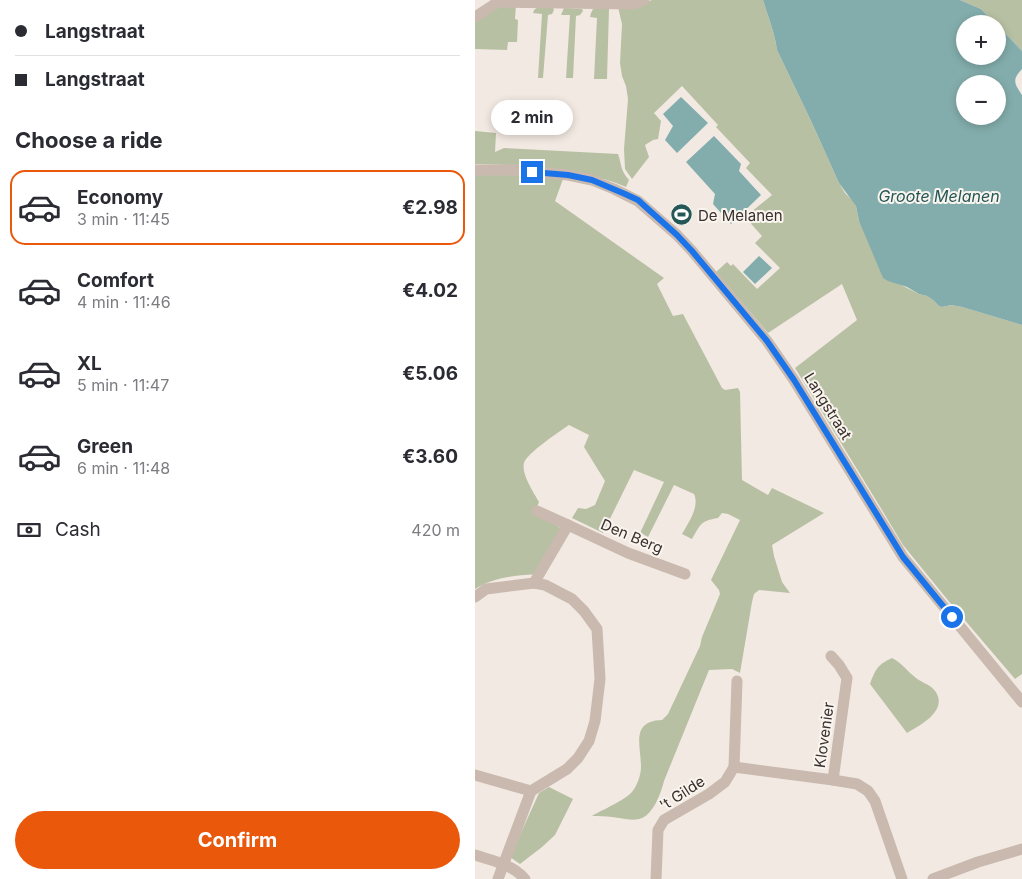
<!DOCTYPE html>
<html lang="en">
<head>
<meta charset="utf-8">
<style>
	:root { --surface:#fff; --page:#f2f2f3; --text:#2b2b33; --muted:#7c7c81; --line:#e1e1e2; --accent:#ea580c }
	body { margin:0; font-family:Inter,sans-serif; background:var(--page); color:var(--text); height:100vh; display:flex; flex-direction:column; font-size:19px; white-space:nowrap }
	* { box-sizing:border-box; margin:0 }
	p { font-size:16px; color:var(--muted) }
	.icon { flex:none; width:28px; height:28px; fill:none; stroke:currentColor; stroke-width:2; stroke-linecap:round; stroke-linejoin:round }
	.map { position:relative; flex:1; overflow:hidden }
	.drawer { display:flex; flex-direction:column; background:var(--surface); width:475px }
	.drawer>* { flex:none }
	.banner { display:grid; align-content:center; height:110px; padding:0 15px; background:var(--surface) }
	.tools { position:absolute; left:481px; top:15px; display:grid; gap:10px }
	.tools a { display:grid; place-items:center; width:50px; height:50px; border-radius:50%; background:var(--surface); box-shadow:0 2px 8px #0003; font-size:25px }
	.end { position:absolute; width:22px; height:22px; margin:-11px; border:6px solid #1a73e8; background:#fff; box-shadow:0 0 0 2px #fff }
	.from { border-radius:50% }
	.bubble { position:absolute; height:35px; border-radius:18px; background:var(--surface); box-shadow:0 2px 8px #0003; font-size:16px; font-weight:700; line-height:35px; text-align:center }
	.banner b { display:flex; align-items:center; gap:18px; height:48px; font-size:19px }
	.banner b+b { border-top:1px solid var(--line) }
	.banner i { width:12px; height:12px; background:var(--text) }
	ul { padding:0; list-style:none }
	li { display:flex; align-items:center; gap:15px; height:75px; margin:0 10px 8px; padding:0 5px; border:2px solid transparent; border-radius:15px }
	li div { flex:1 }
	li b { display:block; font-size:19px }
	li em { font-style:normal; font-weight:700 }
	li.on { border-color:var(--accent) }
	li>.icon { width:45px; height:45px; stroke-width:1.5 }
	h2 { padding:0 15px; font-size:22px; line-height:60px }
	.pay { display:flex; align-items:center; gap:12px; height:55px; padding:0 15px; font-size:19px }
	.pay p { margin-inline-start:auto }
	.primary-button { display:flex; gap:10px; margin-top:auto; padding:10px 15px }
	.primary-button a { flex:1; height:58px; border-radius:30px; background:var(--accent); color:#fff; font-size:20px; font-weight:700; line-height:58px; text-align:center }
	main { display:flex; flex:1; min-height:0 }
	.map>svg:first-child { display:block }
</style>
</head>
<body>
<main>
<section class="drawer">
<div class="banner">
<b><i class="from"></i>Langstraat</b>
<b><i></i>Langstraat</b>
</div>
<h2>Choose a ride</h2>
<ul>
<li class="on"><svg class="icon" aria-label="car" viewBox="0 0 24 24"><path d="M5 17H2v-5l4-1 3-4h7l3 4 3 1v5h-3M9 17h6M6 11h13"/><circle cx="7" cy="17" r="2"/><circle cx="17" cy="17" r="2"/></svg><div><b>Economy</b><p>3 min · 11:45</p></div><em>€2.98</em></li>
<li><svg class="icon" aria-label="car" viewBox="0 0 24 24"><path d="M5 17H2v-5l4-1 3-4h7l3 4 3 1v5h-3M9 17h6M6 11h13"/><circle cx="7" cy="17" r="2"/><circle cx="17" cy="17" r="2"/></svg><div><b>Comfort</b><p>4 min · 11:46</p></div><em>€4.02</em></li>
<li><svg class="icon" aria-label="car" viewBox="0 0 24 24"><path d="M5 17H2v-5l4-1 3-4h7l3 4 3 1v5h-3M9 17h6M6 11h13"/><circle cx="7" cy="17" r="2"/><circle cx="17" cy="17" r="2"/></svg><div><b>XL</b><p>5 min · 11:47</p></div><em>€5.06</em></li>
<li><svg class="icon" aria-label="car" viewBox="0 0 24 24"><path d="M5 17H2v-5l4-1 3-4h7l3 4 3 1v5h-3M9 17h6M6 11h13"/><circle cx="7" cy="17" r="2"/><circle cx="17" cy="17" r="2"/></svg><div><b>Green</b><p>6 min · 11:48</p></div><em>€3.60</em></li>
</ul>
<div class="pay"><svg class="icon" aria-label="cash" viewBox="0 0 24 24"><path d="M3 7h18v10H3z"/><circle cx="12" cy="12" r="2"/></svg>Cash<p>420 m</p></div>
<div class="primary-button"><a>Confirm</a></div>
</section>
<div class="map">
<svg width="547" height="879" viewBox="0 0 547 879">
	<rect width="100%" height="100%" fill="#f2e9e2"/>
	<g fill="#b8c0a3">
		<path d="M177,0h111c5,17 12,33 14,50l35,73 27,60 6,10 7,7 4,6 3,15 40,63 20,10 8,2 6,4 6,6 3,1 9,-2 11,2 60,18v349l-7,5 -64,-75 -48,-59 -21,-35 -87,-142 62,-48 -15,-36 -74,49 -52,-61 11,-10 4,4 2,-2 24,25 23,-21 -25,-25 7,-7 -17,-19 27,-22 -26,-27 4,-5 -34,-36 2,-2 -36,-39 -28,27 7,8 -3,18 -5,1 -8,5 4,12 -17,22 -7,-10 -1,-20 4,-50 -2,-13 -4,-10 -2,-13 2,-39 -4,-17 20,-2z"/>
		<polygon points="485,0 547,0 547,51 523,26 522,24 521,24 506,9"/>
		<polygon points="41,5 40,19 43,20 42,42 33,42 32,50 0,49 0,20 27,6"/>
		<polygon points="63,7 78,8 79,10 77,14 73,15 68,78 63,78 67,14 58,13 59,10"/>
		<polygon points="89,8 107,9 108,11 105,15 101,16 98,78 91,78 95,15 86,15"/>
		<polygon points="118,9 134,9 132,79 119,79 122,18 115,17 116,13"/>
		<path d="M0,131l21,2 -1,19 9,-4 114,6c4,11 2,16 11,26l-3,7c-44,-19 -103,-22 -151,-23z"/>
		<path d="M0,174l43,1 45,4 -8,22 109,77 -7,6 16,32 10,-2 39,74 3,2 13,-2 2,4 2,88 26,15 4,-7 52,25 -52,32 2,11 8,26 8,11 -31,-3 -5,4 -2,8 -12,71 -8,-4 -23,1 -45,111c-3,12 -11,35 -25,38 -9,2 -18,-1 -27,-2 -7,-1 -13,-1 -20,-1 10,-6 33,-16 40,-24 5,-6 9,-17 9,-25 0,-21 -11,-46 21,-47l6,-6 32,-68 2,-9 18,-43 -1,-4 -8,-10 29,-60 -12,-6 -6,-1 -4,5c-18,3 -17,6 -26,21l-10,-5c6,-11 18,-27 12,-40l-20,-9 -26,52 -7,-4v-2l23,-49 -30,-12 -31,63 -31,-15 6,-10 8,1 9,-4 10,-24 -21,-34 5,-12 -20,-10c-9,6 -43,29 -45,38 -3,11 10,30 15,39l-4,10 27,17 -22,45c-21,1 -47,3 -65,15z"/>
		<path d="M417,658c10,5 15,13 24,20 6,5 17,7 21,16 9,18 -18,32 -30,39l-37,-49c5,-14 8,-20 22,-26z"/>
		<polygon points="74,787 98,799 80,835 67,847 45,864 35,857 64,793"/>
	</g>
	<g fill="#83adac" fill-rule="evenodd">
		<path d="M288,0h197l21,9 15,15h-31v32h32l1,-30 24,25v18c-10,11 -8,14 0,26v230l-60,-18 -11,-2 -9,2 -3,-1 -6,-6 -6,-4 -8,-2 -12,-7 -19,-6 -5,-3 -24,-57 -3,-15 -17,-23 -27,-60 -35,-73c-2,-17 -9,-33 -14,-50zM490,84h32v32h-32z"/>
		<polygon points="206,97 233,123 202,153 190,140 198,126 188,114"/>
		<polygon points="239,136 266,164 264,171 286,195 256,224 238,204 240,194 211,162"/>
		<polygon points="284,256 297,268 280,284 268,272"/>
	</g>
	<g fill="none" stroke-linecap="round" stroke-linejoin="round">
		<g stroke="#c9b9ae" stroke-width="11">
			<polyline points="0,17 23,2 158,4 169,0"/>
			<polyline points="0,170 40,170 93,175 117,180 139,189 163,201 202,235 217,251 292,341 319,380 428,557 547,702"/>
			<polyline points="62,511 93,525 153,553 210,574"/>
			<polyline points="59,583 93,525"/>
			<polyline points="0,597 11,589 59,583 70,585 97,599 109,611 122,629 125,679 120,721 114,741 103,758 92,769 56,791 23,879"/>
			<polyline points="356,656 364,665 372,678 358,780"/>
			<polyline points="262,681 259,767 358,780 382,784 393,791 400,801 427,879"/>
			<polyline points="0,775 56,791"/>
			<path d="M0,855c18,6 37,9 50,24"/>
			<polyline points="181,879 183,830 189,820 234,794 250,782 259,767"/>
			<polyline points="458,879 503,862 547,849"/>
		</g>
	</g>
	<g fill="none" stroke-linecap="round" stroke-linejoin="round">
		<polyline stroke="#1a73e8" stroke-width="6" points="57,172 93,175 117,180 150,194 163,200 174,210 202,235 217,251 292,341 319,380 428,557 477,617"/>
	</g>
	<defs>
		<symbol id="stadium-disc" viewBox="-11 -11 22 22"><circle r="9.5" fill="#255757" stroke="#f9f4ee"/><path d="M0-5a6.5 5 0 1 0 0 10a6.5 5 0 1 0 0-10ZM-3.5-1.8h7v3.6h-7Z" fill="#fff"/></symbol>
	</defs>
	<g fill-rule="evenodd">
		<use href="#stadium-disc" x="194" y="202" width="25" height="25"/>
	</g>
	<g text-anchor="middle" dominant-baseline="central" stroke-width="4" stroke-linejoin="round" paint-order="stroke">
		<g font-size="15" fill="#392f2c" stroke="#f9f4ee" text-anchor="start">
			<text x="223" y="215">De Melanen</text>
		</g>
		<g font-size="15" fill="#392f2c" stroke="#f9f4ee">
			<text transform="translate(353 406) rotate(58)">Langstraat</text>
			<text transform="translate(157 536) rotate(23)">Den Berg</text>
			<text transform="translate(349 735) rotate(-82)">Klovenier</text>
			<text transform="translate(207 793) rotate(-33)">'t Gilde</text>
		</g>
		<g font-size="16" font-style="italic" fill="#255757" stroke="#f9f4ee">
			<text x="464" y="196">Groote Melanen</text>
		</g>
	</g>
</svg>
<div class="tools">
<a>+</a>
<a>−</a>
</div>
<i class="end from" style="left:477px;top:617px"></i>
<i class="end" style="left:57px;top:172px"></i>
<div class="bubble" style="left:16px;top:100px;width:82px">2 min</div>
</div>
</main>
</body>
</html>
